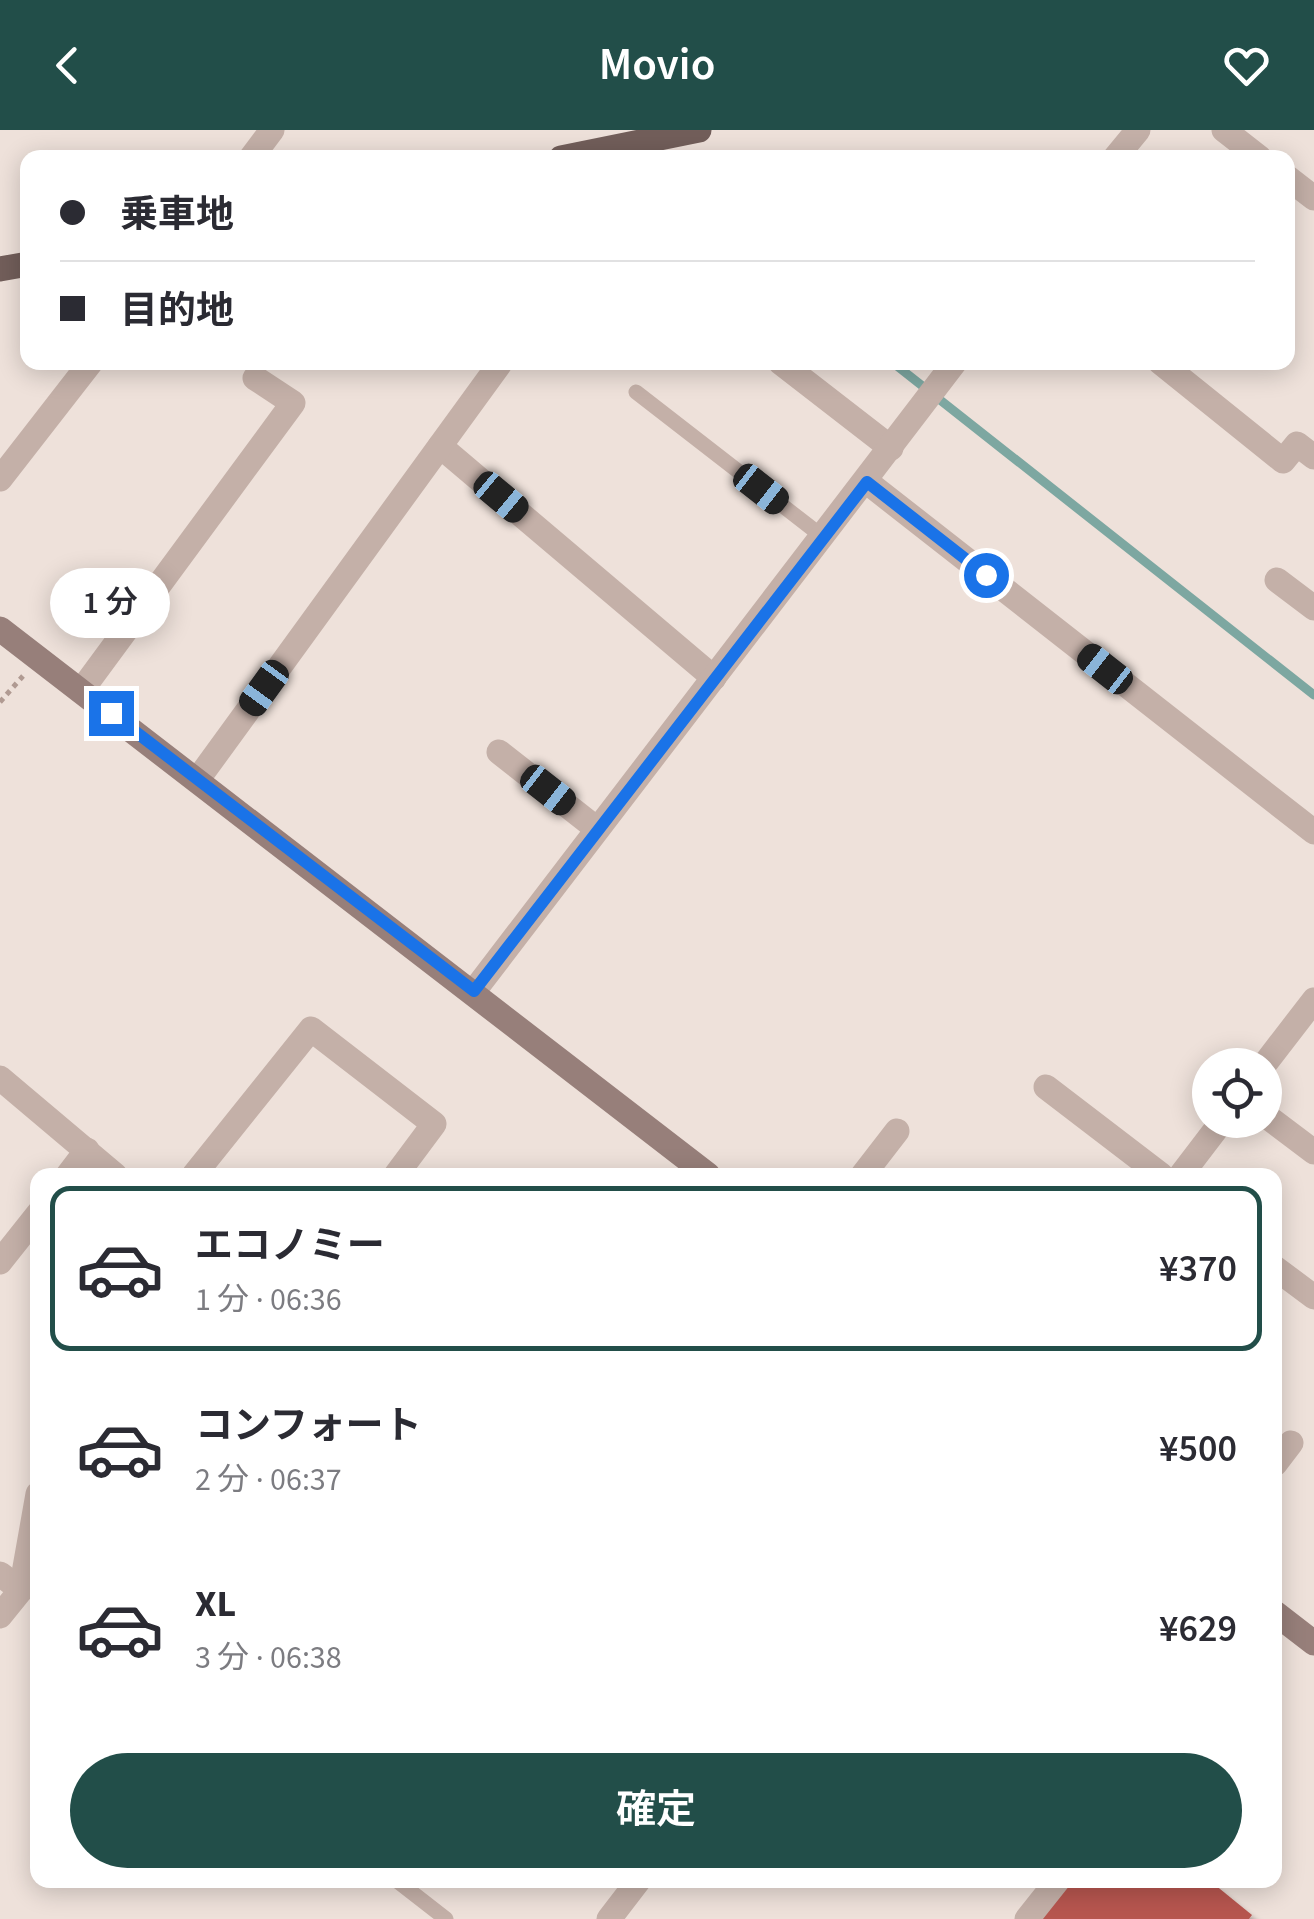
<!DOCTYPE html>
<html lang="ja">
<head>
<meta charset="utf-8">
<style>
	:root { --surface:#fff; --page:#f2f2f3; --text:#2b2b33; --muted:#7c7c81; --line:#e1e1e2; --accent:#224e49 }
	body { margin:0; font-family:"Source Sans 3","Noto Sans JP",sans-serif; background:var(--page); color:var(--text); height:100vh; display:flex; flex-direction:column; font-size:38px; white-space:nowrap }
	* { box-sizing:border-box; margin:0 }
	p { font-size:32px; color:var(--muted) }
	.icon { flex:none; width:55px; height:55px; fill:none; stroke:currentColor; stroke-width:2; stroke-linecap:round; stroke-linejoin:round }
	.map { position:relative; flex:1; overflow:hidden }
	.side { position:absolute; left:30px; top:1038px; width:1252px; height:720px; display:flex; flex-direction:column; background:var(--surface); border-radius:20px; box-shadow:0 5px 25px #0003 }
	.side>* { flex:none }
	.hud { position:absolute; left:20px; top:20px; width:1275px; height:220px; border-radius:20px; box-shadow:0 5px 25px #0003; display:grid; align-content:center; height:220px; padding:0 40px; background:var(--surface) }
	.fabs { position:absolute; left:1192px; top:918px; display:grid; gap:20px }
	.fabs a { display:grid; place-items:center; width:90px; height:90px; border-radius:50%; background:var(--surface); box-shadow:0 5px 25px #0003; font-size:50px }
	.end { position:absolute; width:45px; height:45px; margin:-22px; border:12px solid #1a73e8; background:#fff; box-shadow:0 0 0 5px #fff }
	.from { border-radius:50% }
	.bubble { position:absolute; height:70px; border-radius:35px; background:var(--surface); box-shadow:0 5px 25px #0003; font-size:32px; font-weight:600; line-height:70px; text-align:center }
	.car { position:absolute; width:30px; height:60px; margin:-30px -15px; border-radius:12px; box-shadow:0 0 8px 2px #0007; background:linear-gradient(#222 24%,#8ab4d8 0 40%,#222 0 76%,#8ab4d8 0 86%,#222 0) }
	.hud b { display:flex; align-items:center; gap:35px; height:95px; font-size:38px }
	.hud b+b { border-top:2px solid var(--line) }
	.hud i { width:25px; height:25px; background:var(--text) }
	ul { padding:18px 0 0; list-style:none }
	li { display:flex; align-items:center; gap:30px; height:165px; margin:0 20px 15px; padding:0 20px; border:5px solid transparent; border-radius:20px }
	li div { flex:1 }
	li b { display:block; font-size:38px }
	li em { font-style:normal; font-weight:600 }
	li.on { border-color:var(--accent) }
	li>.icon { width:90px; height:90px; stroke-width:1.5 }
	.primary-button { display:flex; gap:20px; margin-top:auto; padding:20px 40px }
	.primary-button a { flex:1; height:115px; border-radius:60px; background:var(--accent); color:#fff; font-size:40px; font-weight:600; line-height:115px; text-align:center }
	header { display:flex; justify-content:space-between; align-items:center; height:130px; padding:0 40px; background:var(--accent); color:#fff; font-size:45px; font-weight:600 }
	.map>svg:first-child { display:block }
</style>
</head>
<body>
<header><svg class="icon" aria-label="back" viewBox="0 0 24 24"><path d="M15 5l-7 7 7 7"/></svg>Movio<svg class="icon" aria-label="heart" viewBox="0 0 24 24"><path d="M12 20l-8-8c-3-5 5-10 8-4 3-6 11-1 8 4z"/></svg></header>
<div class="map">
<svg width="1314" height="1789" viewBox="0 0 1314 1789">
	<defs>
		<filter id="shadow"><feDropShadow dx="9" dy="9" stdDeviation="2.5" flood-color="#0004"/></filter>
	</defs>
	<rect width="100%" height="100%" fill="#eee1da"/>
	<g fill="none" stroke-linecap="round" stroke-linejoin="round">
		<polyline stroke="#7da7a1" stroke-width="9" points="892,232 1314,565"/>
	</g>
	<polygon fill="#b7564f" filter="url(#shadow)" points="1064,1750 1209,1750 1252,1785 1249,1789 1032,1789"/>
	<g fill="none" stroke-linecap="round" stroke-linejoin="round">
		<polyline stroke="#b09a92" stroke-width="5" stroke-dasharray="5 5" stroke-linecap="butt" points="0,572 23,546"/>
		<g stroke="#c4b0a8" stroke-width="15">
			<polyline points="636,262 823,407"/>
			<polyline points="396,1750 446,1789"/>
		</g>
		<g stroke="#c4b0a8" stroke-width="25">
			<polyline points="1224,0 1260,28"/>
			<polyline points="251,28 272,0"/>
			<polyline points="1115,28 1138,0"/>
			<polyline points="1288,48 1314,68"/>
			<polyline points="780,232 891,318"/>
			<polyline points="1160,232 1283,331 1297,314 1314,327"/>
			<polyline points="440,316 714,548"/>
			<polyline points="0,349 91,232"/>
			<polyline points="867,352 1314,702"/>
			<polyline points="1277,450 1314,478"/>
			<polyline points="81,561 293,273 255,248"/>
			<polyline points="499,622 597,699"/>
			<polyline points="198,649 501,232"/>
			<polyline points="474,861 955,232"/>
			<polyline points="1264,935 1314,870"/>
			<polyline points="0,948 115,1045"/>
			<polyline points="1046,957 1161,1045"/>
			<polyline points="1265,985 1314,1022"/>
			<polyline points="68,1045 87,1020"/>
			<polyline points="194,1045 311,899 434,994 396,1045"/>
			<polyline points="863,1045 897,1001"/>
			<polyline points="1181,1045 1223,990"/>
			<polyline points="0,1132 38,1084"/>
			<polyline points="1275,1138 1314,1167"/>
			<polyline points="1275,1334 1291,1313"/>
			<polyline points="0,1444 21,1460"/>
			<polyline points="0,1486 21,1460 38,1364"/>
			<polyline points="609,1789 639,1750"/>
			<polyline points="1027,1789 1058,1750"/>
		</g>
		<g stroke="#977f7a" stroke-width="25">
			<polyline points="0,499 708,1045"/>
			<polyline points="1275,1483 1314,1513"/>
		</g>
		<g stroke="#725e5a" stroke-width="25">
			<polyline points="561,28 699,0"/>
			<polyline points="0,139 28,134"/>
		</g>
	</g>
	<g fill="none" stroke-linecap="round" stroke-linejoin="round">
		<polyline stroke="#1a73e8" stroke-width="12" points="111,583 474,861 867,352 986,445"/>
	</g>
</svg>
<div class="fabs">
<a><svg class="icon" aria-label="locate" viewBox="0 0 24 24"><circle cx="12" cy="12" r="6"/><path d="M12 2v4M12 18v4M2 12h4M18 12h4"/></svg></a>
</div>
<i class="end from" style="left:986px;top:445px"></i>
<i class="end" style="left:111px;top:583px"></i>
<div class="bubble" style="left:50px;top:438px;width:120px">1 分</div>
<i class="car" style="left:761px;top:359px;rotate:128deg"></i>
<i class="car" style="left:501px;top:367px;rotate:130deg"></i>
<i class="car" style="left:1105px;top:539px;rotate:308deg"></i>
<i class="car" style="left:264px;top:558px;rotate:216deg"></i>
<i class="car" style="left:548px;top:660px;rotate:128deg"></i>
<div class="hud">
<b><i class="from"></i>乗車地</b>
<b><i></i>目的地</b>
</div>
<section class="side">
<ul>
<li class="on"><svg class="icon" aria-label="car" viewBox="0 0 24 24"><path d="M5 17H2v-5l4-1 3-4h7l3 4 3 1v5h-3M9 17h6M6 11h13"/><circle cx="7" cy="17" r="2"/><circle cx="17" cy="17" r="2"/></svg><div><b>エコノミー</b><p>1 分 · 06:36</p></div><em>¥370</em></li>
<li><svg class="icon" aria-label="car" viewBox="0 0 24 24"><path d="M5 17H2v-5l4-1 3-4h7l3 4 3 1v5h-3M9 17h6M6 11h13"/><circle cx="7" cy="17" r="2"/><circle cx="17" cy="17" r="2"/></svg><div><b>コンフォート</b><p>2 分 · 06:37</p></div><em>¥500</em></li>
<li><svg class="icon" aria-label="car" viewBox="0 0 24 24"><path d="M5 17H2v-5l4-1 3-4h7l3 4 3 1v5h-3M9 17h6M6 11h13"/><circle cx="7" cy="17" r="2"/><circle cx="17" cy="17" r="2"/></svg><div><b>XL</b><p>3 分 · 06:38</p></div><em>¥629</em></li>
</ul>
<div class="primary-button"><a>確定</a></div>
</section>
</div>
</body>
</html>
